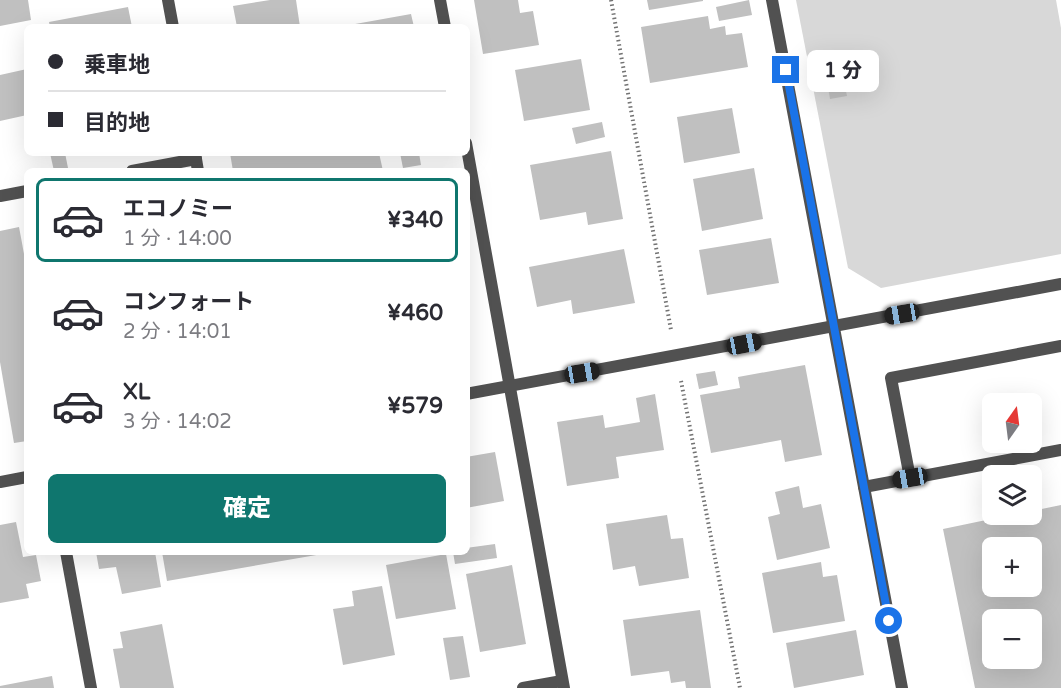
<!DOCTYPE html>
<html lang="ja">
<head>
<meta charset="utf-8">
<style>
	:root { --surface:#fff; --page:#f2f2f3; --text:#2b2b33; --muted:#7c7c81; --line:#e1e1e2; --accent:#0f766e }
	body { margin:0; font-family:"Varela Round","Noto Sans JP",sans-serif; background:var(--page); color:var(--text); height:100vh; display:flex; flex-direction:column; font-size:22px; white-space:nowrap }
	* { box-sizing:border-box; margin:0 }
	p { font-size:20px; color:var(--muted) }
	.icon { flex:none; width:33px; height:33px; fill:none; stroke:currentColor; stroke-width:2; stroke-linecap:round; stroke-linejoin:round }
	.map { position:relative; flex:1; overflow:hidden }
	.panel { position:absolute; left:24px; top:168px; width:446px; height:387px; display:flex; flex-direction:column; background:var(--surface); border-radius:9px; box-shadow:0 6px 24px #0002 }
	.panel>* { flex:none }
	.banner { position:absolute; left:24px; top:24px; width:446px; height:132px; border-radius:9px; box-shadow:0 6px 24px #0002; display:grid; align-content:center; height:132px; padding:0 24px; background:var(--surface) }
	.needle { width:39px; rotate:14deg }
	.controls { position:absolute; left:982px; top:393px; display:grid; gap:12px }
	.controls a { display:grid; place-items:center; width:60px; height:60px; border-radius:9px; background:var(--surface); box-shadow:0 6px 24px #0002; font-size:30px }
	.end { position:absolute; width:27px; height:27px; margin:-14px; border:8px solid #1a73e8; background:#fff; box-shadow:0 0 0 3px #fff }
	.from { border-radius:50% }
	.bubble { position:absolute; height:42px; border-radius:9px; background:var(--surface); box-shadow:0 6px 24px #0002; font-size:20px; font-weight:800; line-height:42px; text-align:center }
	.car { position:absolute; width:18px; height:36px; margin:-18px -9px; border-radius:8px; box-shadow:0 0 4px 2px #0007; background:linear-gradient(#222 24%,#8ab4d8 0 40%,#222 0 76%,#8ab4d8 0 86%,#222 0) }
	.banner b { display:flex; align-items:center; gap:21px; height:57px; font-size:22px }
	.banner b+b { border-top:2px solid var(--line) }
	.banner i { width:15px; height:15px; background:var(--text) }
	ul { padding:10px 0 0; list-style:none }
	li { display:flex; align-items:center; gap:18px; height:84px; margin:0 12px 9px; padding:0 12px; border:3px solid transparent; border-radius:9px }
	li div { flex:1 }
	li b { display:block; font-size:22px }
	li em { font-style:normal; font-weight:800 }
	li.current { border-color:var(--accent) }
	li>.icon { width:54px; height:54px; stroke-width:1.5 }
	.primary-button { display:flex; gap:12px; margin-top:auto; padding:12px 24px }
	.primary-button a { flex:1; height:69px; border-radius:9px; background:var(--accent); color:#fff; font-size:24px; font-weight:800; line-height:69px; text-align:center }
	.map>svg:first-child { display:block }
</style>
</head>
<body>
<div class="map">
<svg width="1061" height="688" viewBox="0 0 1061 688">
	<rect width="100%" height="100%" fill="#fff"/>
	<polygon fill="#d8d8d8" points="796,0 1056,0 1061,28 1061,254 881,288 848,268"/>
	<g fill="#c0c0c0" fill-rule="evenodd">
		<polygon points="0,0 28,0 31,20 0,26"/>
		<polygon points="270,0 296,0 300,27 237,27 233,6"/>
		<polygon points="474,0 518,0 520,13 533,11 539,45 483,54"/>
		<polygon points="647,0 703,0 703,1 649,10"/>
		<polygon points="749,0 752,15 719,21 716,7"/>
		<polygon points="128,7 132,27 50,27 49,22"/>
		<polygon points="411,14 414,27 344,27 344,26"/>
		<polygon points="708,16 710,29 725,26 726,35 742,33 748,67 650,83 641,27"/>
		<polygon points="581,59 590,110 524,121 515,70"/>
		<polygon points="27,69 27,115 0,121 0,75"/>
		<polygon points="842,72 847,96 830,99 826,74"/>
		<polygon points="732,108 740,153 684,163 677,117"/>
		<polygon points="602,122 605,137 576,144 572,128"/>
		<polygon points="611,151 623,219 588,225 586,212 540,220 530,165"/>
		<polygon points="50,153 65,153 68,168 54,171"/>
		<polygon points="230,153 379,153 383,171 233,171"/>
		<polygon points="400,153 419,153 421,165 403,168"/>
		<polygon points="754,168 763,219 702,231 693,179"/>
		<polygon points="19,227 27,270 27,441 14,443 0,362 0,231"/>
		<polygon points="771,238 779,283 707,295 699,250"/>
		<polygon points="624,249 635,303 573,314 571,300 537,307 529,267"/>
		<polygon points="805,365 822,455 785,462 781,440 711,453 700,395 740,388 738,377"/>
		<polygon points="715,371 718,385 699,389 696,374"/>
		<polygon points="655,394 664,450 616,457 619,478 567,486 557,422 603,415 605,428 640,422 636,398"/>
		<polygon points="495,452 504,501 466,508 466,457"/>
		<polygon points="799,486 803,508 821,504 830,548 777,560 768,517 780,514 775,492"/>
		<path d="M1061,505v183h-86l-32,-159 72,-15h17v-3zM993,548h39v38h-39zM993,620h39v38h-39z"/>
		<polygon points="667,515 671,539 683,538 689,578 639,586 635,566 613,570 606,524"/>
		<polygon points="16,522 23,557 36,555 41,581 26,584 29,598 0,603 0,525"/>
		<polygon points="495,544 497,558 455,564 453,552 466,552 466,548"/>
		<polygon points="96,552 155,552 161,587 122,594 116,567 99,569"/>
		<polygon points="162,552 328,552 328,553 167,581"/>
		<polygon points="446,554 456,609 396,619 386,565"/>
		<polygon points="821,562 823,577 837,575 845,621 773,633 762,573"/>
		<polygon points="512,565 526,644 480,652 466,574"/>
		<polygon points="382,586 395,655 343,665 333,609 354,606 352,591"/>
		<polygon points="700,610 711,688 686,688 685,681 671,683 669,671 631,676 623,620"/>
		<polygon points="162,624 174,688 120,688 113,649 123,648 120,632"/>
		<polygon points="856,630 864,675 794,688 786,643"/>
		<polygon points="463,636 470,677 450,680 443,638"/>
		<polygon points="52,676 54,688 0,688 0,686"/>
	</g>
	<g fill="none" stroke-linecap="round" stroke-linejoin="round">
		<g stroke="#737373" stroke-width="4" stroke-dasharray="1.5 3" stroke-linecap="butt">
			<polyline points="611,0 671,330"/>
			<polyline points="681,381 740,688"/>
		</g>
		<g stroke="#515151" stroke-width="12">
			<polyline points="910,478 891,378 1061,346"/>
			<polyline points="864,487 1061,450"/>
		</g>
		<g stroke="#515151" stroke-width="12">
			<polyline points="168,0 173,27"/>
			<polyline points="440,0 445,27"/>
			<polyline points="772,0 902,688"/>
			<polyline points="466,143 564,688"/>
			<polyline points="195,153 198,171"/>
			<polyline points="132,171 196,159"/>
			<polyline points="0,196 27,191"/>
			<polyline points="466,394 1061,284"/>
			<polyline points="0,482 27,477"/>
			<polyline points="66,552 91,688"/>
			<polyline points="523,688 562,681"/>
		</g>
	</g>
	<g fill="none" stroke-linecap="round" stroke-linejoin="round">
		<polyline stroke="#1a73e8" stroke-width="8" points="786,70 889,621"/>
	</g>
</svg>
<div class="controls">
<a><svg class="needle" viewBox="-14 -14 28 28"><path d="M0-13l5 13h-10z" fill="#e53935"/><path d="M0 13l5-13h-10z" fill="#7c7c81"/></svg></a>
<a><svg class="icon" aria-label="layers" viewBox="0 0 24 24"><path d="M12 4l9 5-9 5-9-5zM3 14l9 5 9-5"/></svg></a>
<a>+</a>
<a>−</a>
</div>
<i class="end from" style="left:889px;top:621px"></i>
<i class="end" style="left:786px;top:70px"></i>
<div class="bubble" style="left:807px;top:50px;width:72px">1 分</div>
<i class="car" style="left:902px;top:314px;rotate:260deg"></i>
<i class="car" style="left:744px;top:344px;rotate:79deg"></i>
<i class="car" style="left:582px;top:373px;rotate:80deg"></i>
<i class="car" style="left:910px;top:478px;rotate:260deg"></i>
<div class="banner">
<b><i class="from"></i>乗車地</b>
<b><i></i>目的地</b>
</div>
<section class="panel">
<ul>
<li class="current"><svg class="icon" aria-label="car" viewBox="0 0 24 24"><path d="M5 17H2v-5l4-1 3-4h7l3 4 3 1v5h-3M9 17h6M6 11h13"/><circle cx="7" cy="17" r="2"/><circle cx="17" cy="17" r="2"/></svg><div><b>エコノミー</b><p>1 分 · 14:00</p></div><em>¥340</em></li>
<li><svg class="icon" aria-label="car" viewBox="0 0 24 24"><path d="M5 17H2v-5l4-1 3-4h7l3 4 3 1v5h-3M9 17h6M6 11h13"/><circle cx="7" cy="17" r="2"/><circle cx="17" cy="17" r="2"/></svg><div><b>コンフォート</b><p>2 分 · 14:01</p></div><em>¥460</em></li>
<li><svg class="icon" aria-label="car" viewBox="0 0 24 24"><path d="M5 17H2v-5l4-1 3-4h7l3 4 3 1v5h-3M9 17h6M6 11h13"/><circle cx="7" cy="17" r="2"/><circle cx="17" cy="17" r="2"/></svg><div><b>XL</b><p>3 分 · 14:02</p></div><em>¥579</em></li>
</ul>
<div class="primary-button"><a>確定</a></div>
</section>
</div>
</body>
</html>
